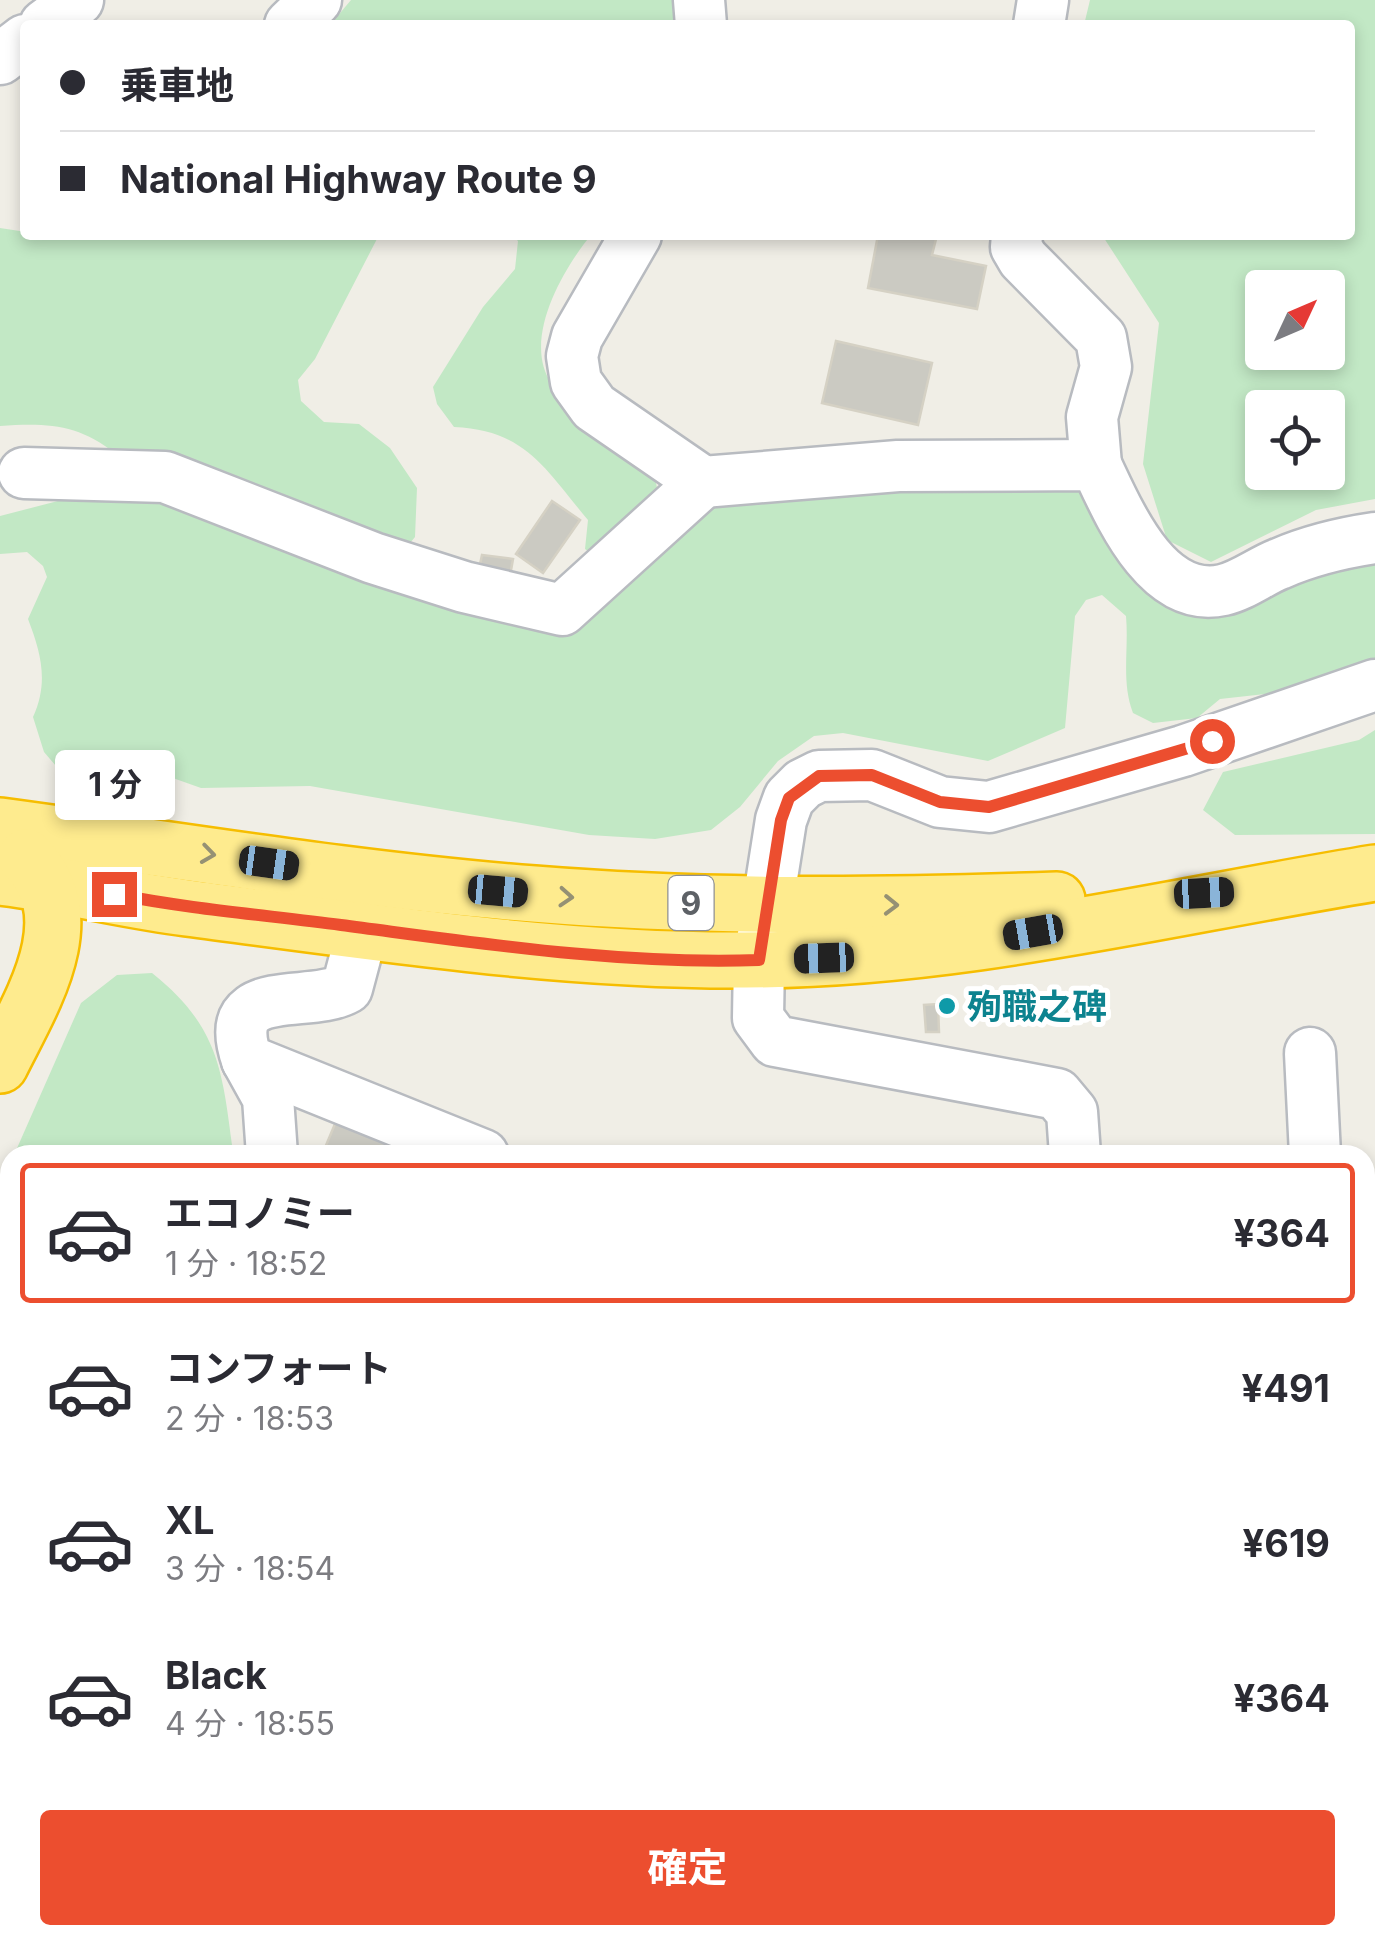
<!DOCTYPE html>
<html lang="ja">
<head>
<meta charset="utf-8">
<style>
	:root { --surface:#fff; --page:#f7f7f7; --text:#2b2b33; --muted:#7c7c81; --line:#e1e1e2; --accent:#ec4e2f }
	body { margin:0; font-family:Inter,"Noto Sans JP",sans-serif; background:var(--page); color:var(--text); height:100vh; display:flex; flex-direction:column; font-size:38px; white-space:nowrap }
	* { box-sizing:border-box; margin:0 }
	p { font-size:32px; color:var(--muted) }
	.icon { flex:none; width:55px; height:55px; fill:none; stroke:currentColor; stroke-width:2; stroke-linecap:round; stroke-linejoin:round }
	.map { position:relative; flex:1; overflow:hidden }
	.drawer { position:absolute; left:0px; top:1145px; width:1375px; height:800px; display:flex; flex-direction:column; background:var(--surface); border-radius:30px 30px 0 0; box-shadow:0 5px 15px #0003 }
	.drawer>* { flex:none }
	.top-card { position:absolute; left:20px; top:20px; width:1335px; height:220px; border-radius:10px; box-shadow:0 5px 15px #0003; display:grid; align-content:center; height:220px; padding:0 40px; background:var(--surface) }
	.needle { width:65px; rotate:46deg }
	.fabs { position:absolute; left:1245px; top:270px; display:grid; gap:20px }
	.fabs a { display:grid; place-items:center; width:100px; height:100px; border-radius:10px; background:var(--surface); box-shadow:0 5px 15px #0003; font-size:50px }
	.end { position:absolute; width:45px; height:45px; margin:-22px; border:12px solid #ec4e2f; background:#fff; box-shadow:0 0 0 5px #fff }
	.from { border-radius:50% }
	.bubble { position:absolute; height:70px; border-radius:10px; background:var(--surface); box-shadow:0 5px 15px #0003; font-size:32px; font-weight:700; line-height:70px; text-align:center }
	.car { position:absolute; width:30px; height:60px; margin:-30px -15px; border-radius:12px; box-shadow:0 0 8px 2px #0007; background:linear-gradient(#222 24%,#8ab4d8 0 40%,#222 0 76%,#8ab4d8 0 86%,#222 0) }
	.top-card b { display:flex; align-items:center; gap:35px; height:95px; font-size:38px }
	.top-card b+b { border-top:2px solid var(--line) }
	.top-card i { width:25px; height:25px; background:var(--text) }
	ul { padding:18px 0 0; list-style:none }
	li { display:flex; align-items:center; gap:30px; height:140px; margin:0 20px 15px; padding:0 20px; border:5px solid transparent; border-radius:10px }
	li div { flex:1 }
	li b { display:block; font-size:38px }
	li em { font-style:normal; font-weight:700 }
	li.on { border-color:var(--accent) }
	li>.icon { width:90px; height:90px; stroke-width:1.5 }
	.action { display:flex; gap:20px; margin-top:auto; padding:20px 40px }
	.action a { flex:1; height:115px; border-radius:10px; background:var(--accent); color:#fff; font-size:40px; font-weight:700; line-height:115px; text-align:center }
	.map>svg:first-child { display:block }
</style>
</head>
<body>
<div class="map">
<svg width="1375" height="1945" viewBox="0 0 1375 1945">
	<rect width="100%" height="100%" fill="#f0eee6"/>
	<g fill="#c2e8c5" fill-rule="evenodd">
		<polygon points="351,0 682,0 684,25 330,25"/>
		<path d="M1090,0h285v499l-59,11 -105,52 -44,-22 -24,-76 16,-141 -57,-88h248v-210h-266zM1262,288h66v64h-66zM1262,408h66v64h-66z"/>
		<path d="M0,228l72,11 16,-4h291l-64,124 -17,21 3,21 23,21 35,2 31,24 27,40 -2,49 -15,18 -284,-101c-38,-30 -68,-31 -116,-28z"/>
		<path d="M512,235h79c-28,34 -70,106 -39,149 25,37 70,66 103,95l4,17 -61,62 -13,-9 3,-29c-43,-51 -62,-90 -134,-93l-17,-23 -4,-17 50,-80 32,-38 3,-28z"/>
		<path d="M112,487l55,8 334,118 182,-99 79,-22 319,-5 95,112 199,-49v118l-66,21 -89,10 -23,19 -44,5 -20,-10c-12,-32 -4,-63 -7,-97l-24,-21 -16,5 -11,16 -10,112 -77,33 -145,-28 -29,3 -36,25 -38,46 -29,23 -56,9 -66,-4 -279,-49 -109,2 -62,-22 -52,4 -31,-4 -12,-14 -11,-35c16,-35 8,-64 -5,-98l19,-42 -4,-11 -16,-14 -27,2v-38z"/>
		<polygon points="1375,730 1375,834 1235,835 1203,810 1223,772 1359,740"/>
		<path d="M152,973c65,52 70,94 80,172l-9,10h-209l67,-152 36,-28z"/>
		<polygon points="10,1166 10,1728 0,1753 0,1191"/>
		<polygon points="826,1935 1091,1935 1100,1945 818,1945"/>
		<polygon points="1202,1935 1333,1935 1369,1945 1153,1945"/>
	</g>
	<g fill="#cbcac2" stroke="#d5d1c4" stroke-width="2.5">
		<polygon points="878,235 937,235 932,255 986,266 977,309 868,288"/>
		<polygon points="836,341 932,363 918,425 822,403"/>
		<polygon points="552,501 580,520 543,573 516,554"/>
		<polygon points="482,555 513,559 510,576 479,569"/>
		<polygon points="938,1004 939,1032 926,1032 924,1005"/>
		<polygon points="337,1119 427,1155 322,1155"/>
		<polygon points="110,1935 505,1935 522,1945 104,1945"/>
	</g>
	<g fill="none" stroke-linecap="round" stroke-linejoin="round">
		<defs>
			<g id="minor">
				<polyline points="699,0 701,25"/>
				<polyline points="45,25 78,0"/>
				<polyline points="290,25 316,0"/>
				<polyline points="1039,25 1043,0"/>
				<polyline points="0,59 25,40"/>
				<path d="M636,235l-59,102 -5,19 4,26 18,25 109,75 195,-16 198,-1c22,46 60,140 127,125 19,-4 38,-19 56,-26 32,-14 62,-21 96,-26"/>
				<polyline points="1017,235 1016,247 1023,259 1101,338 1106,367 1092,417 1096,465"/>
				<polyline points="24,473 165,477 373,558 464,587 562,610 703,482"/>
				<path d="M363,928l-16,60c-38,22 -129,-10 -100,72l236,95"/>
				<polyline points="1310,1053 1315,1155"/>
				<polyline points="247,1060 268,1098 272,1155"/>
				<polyline points="1075,1155 1072,1112 1057,1094 775,1041 758,1018 759,960 781,820 789,798 803,784 819,776 872,775 940,802 989,807 1183,751 1375,685"/>
				<polyline points="1365,1212 1375,1212"/>
				<polyline points="1365,1709 1375,1709"/>
				<polyline points="0,1820 10,1795"/>
			</g>
			<g id="highway">
				<path d="M0,826c178,24 355,54 534,68 173,14 349,12 523,6"/>
				<path d="M0,877c63,7 124,23 187,31 184,24 372,53 558,52 212,0 421,-53 630,-87"/>
				<path d="M0,1065c31,-63 86,-146 26,-208"/>
			</g>
		</defs>
		<use href="#minor" stroke="#b8bbc0" stroke-width="55"/>
		<use href="#highway" stroke="#f6bd00" stroke-width="60"/>
		<use href="#minor" stroke="#fff" stroke-width="50"/>
		<use href="#highway" stroke="#feeb8e" stroke-width="55"/>
	</g>
	<defs><path id="oneway-chevron" d="M-2-3.5L2.5 0L-2 3.5" fill="none" stroke-width="1.6" stroke-linecap="round" stroke-linejoin="round" transform="scale(2.5)"/></defs>
	<g stroke="#959174">
		<use href="#oneway-chevron" transform="translate(208 854) rotate(8)"/>
		<use href="#oneway-chevron" transform="translate(566 897) rotate(4)"/>
		<use href="#oneway-chevron" transform="translate(891 905) rotate(1)"/>
	</g>
	<g fill="none" stroke-linecap="round" stroke-linejoin="round">
		<path stroke="#ec4e2f" stroke-width="12" d="M114,894c76,15 151,21 227,31 138,18 278,40 418,35l22,-140 8,-22 30,-22 53,-1 68,27 49,5 223,-66"/>
	</g>
	<circle fill="#0f9aa8" stroke="#fff" stroke-width="4" cx="947" cy="1006" r="10"/>
	<g text-anchor="middle" dominant-baseline="central" stroke-width="10" stroke-linejoin="round" paint-order="stroke">
		<rect fill="#fff" stroke="#8e9094" stroke-width="2.5" x="668.5" y="876" width="45" height="54" rx="8"/>
		<g font-size="32" font-weight="bold" fill="#5d6166">
			<text x="691" y="903">9</text>
		</g>
		<g font-size="35" font-weight="bold" fill="#0d838f" stroke="#fff" text-anchor="start">
			<text x="967" y="1006">殉職之碑</text>
		</g>
	</g>
</svg>
<div class="fabs">
<a><svg class="needle" viewBox="-14 -14 28 28"><path d="M0-13l5 13h-10z" fill="#e53935"/><path d="M0 13l5-13h-10z" fill="#7c7c81"/></svg></a>
<a><svg class="icon" aria-label="locate" viewBox="0 0 24 24"><circle cx="12" cy="12" r="6"/><path d="M12 2v4M12 18v4M2 12h4M18 12h4"/></svg></a>
</div>
<i class="end from" style="left:1212px;top:741px"></i>
<i class="end" style="left:114px;top:894px"></i>
<div class="bubble" style="left:55px;top:750px;width:120px">1 分</div>
<i class="car" style="left:269px;top:863px;rotate:98deg"></i>
<i class="car" style="left:498px;top:891px;rotate:95deg"></i>
<i class="car" style="left:1204px;top:893px;rotate:87deg"></i>
<i class="car" style="left:1033px;top:932px;rotate:260deg"></i>
<i class="car" style="left:824px;top:958px;rotate:268deg"></i>
<div class="top-card">
<b><i class="from"></i>乗車地</b>
<b><i></i>National Highway Route 9</b>
</div>
<section class="drawer">
<ul>
<li class="on"><svg class="icon" aria-label="car" viewBox="0 0 24 24"><path d="M5 17H2v-5l4-1 3-4h7l3 4 3 1v5h-3M9 17h6M6 11h13"/><circle cx="7" cy="17" r="2"/><circle cx="17" cy="17" r="2"/></svg><div><b>エコノミー</b><p>1 分 · 18:52</p></div><em>¥364</em></li>
<li><svg class="icon" aria-label="car" viewBox="0 0 24 24"><path d="M5 17H2v-5l4-1 3-4h7l3 4 3 1v5h-3M9 17h6M6 11h13"/><circle cx="7" cy="17" r="2"/><circle cx="17" cy="17" r="2"/></svg><div><b>コンフォート</b><p>2 分 · 18:53</p></div><em>¥491</em></li>
<li><svg class="icon" aria-label="car" viewBox="0 0 24 24"><path d="M5 17H2v-5l4-1 3-4h7l3 4 3 1v5h-3M9 17h6M6 11h13"/><circle cx="7" cy="17" r="2"/><circle cx="17" cy="17" r="2"/></svg><div><b>XL</b><p>3 分 · 18:54</p></div><em>¥619</em></li>
<li><svg class="icon" aria-label="car" viewBox="0 0 24 24"><path d="M5 17H2v-5l4-1 3-4h7l3 4 3 1v5h-3M9 17h6M6 11h13"/><circle cx="7" cy="17" r="2"/><circle cx="17" cy="17" r="2"/></svg><div><b>Black</b><p>4 分 · 18:55</p></div><em>¥364</em></li>
</ul>
<div class="action"><a>確定</a></div>
</section>
</div>
</body>
</html>
